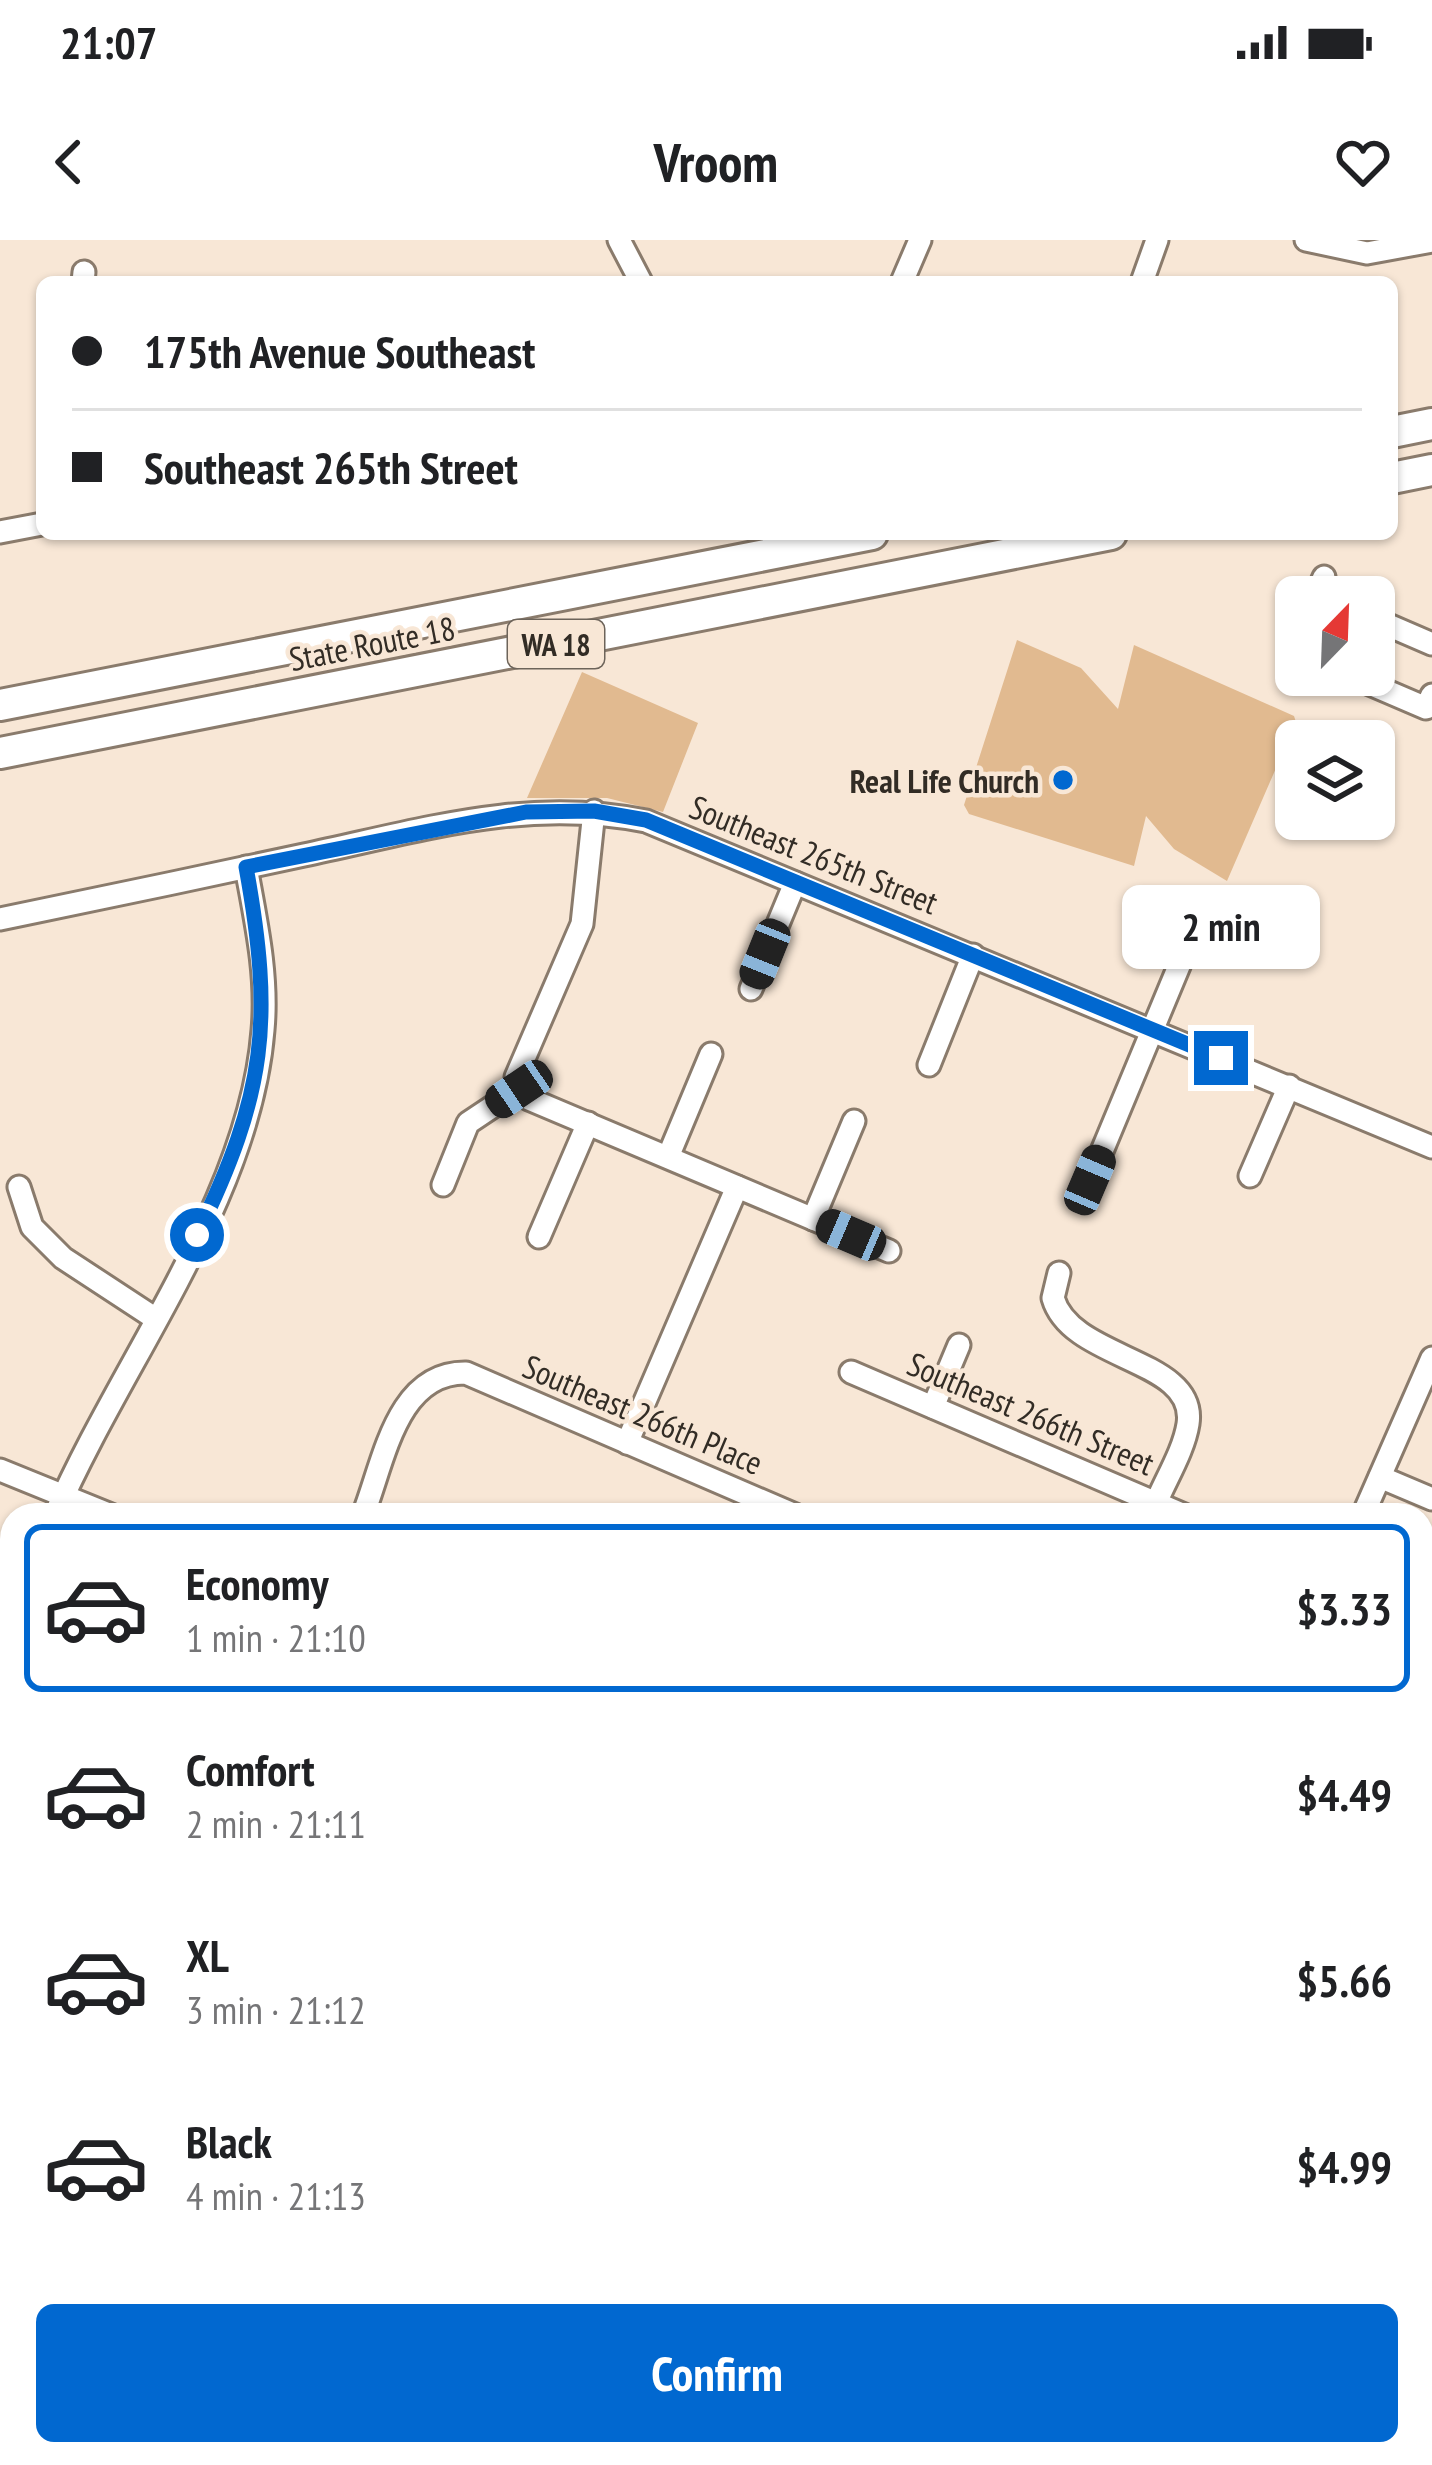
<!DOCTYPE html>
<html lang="en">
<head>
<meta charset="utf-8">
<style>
	:root { --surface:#fff; --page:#f6f6f6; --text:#202124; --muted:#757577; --line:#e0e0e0; --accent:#0168d0 }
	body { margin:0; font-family:"PT Sans Narrow",sans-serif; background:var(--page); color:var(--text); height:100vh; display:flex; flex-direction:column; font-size:45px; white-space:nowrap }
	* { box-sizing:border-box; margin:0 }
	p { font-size:39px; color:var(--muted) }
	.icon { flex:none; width:66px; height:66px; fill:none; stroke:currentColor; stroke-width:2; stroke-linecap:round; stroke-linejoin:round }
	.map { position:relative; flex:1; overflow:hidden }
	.drawer { position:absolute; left:0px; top:1263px; width:1434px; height:963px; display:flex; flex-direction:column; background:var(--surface); border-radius:36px 36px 0 0; box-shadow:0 3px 9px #0004 }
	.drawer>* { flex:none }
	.guide { position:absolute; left:36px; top:36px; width:1362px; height:264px; border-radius:18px; box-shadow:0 3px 9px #0004; display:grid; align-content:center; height:264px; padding:0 36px; background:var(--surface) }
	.needle { width:78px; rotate:23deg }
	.controls { position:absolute; left:1275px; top:336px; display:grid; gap:24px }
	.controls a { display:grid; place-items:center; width:120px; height:120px; border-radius:18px; background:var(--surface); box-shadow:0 3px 9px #0004; font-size:60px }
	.end { position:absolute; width:54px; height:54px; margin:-27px; border:15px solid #0168d0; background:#fff; box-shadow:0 0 0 6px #fff }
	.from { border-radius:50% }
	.bubble { position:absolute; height:84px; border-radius:18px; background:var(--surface); box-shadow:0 3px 9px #0004; font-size:39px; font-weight:600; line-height:84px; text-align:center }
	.car { position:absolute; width:36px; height:72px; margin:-36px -18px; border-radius:15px; box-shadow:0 0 9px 3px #0007; background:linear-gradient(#222 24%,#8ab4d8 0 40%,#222 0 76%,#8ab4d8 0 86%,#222 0) }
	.guide b { display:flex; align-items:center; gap:42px; height:114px; font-size:45px }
	.guide b+b { border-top:3px solid var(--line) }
	.guide i { width:30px; height:30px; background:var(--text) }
	ul { padding:21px 0 0; list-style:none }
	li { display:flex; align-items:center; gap:36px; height:168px; margin:0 24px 18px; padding:0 12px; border:6px solid transparent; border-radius:18px }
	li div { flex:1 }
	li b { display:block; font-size:45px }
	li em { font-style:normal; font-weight:600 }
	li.on { border-color:var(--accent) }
	li>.icon { width:108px; height:108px; stroke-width:1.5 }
	.action { display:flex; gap:24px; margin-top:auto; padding:24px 36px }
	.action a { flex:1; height:138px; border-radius:18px; background:var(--accent); color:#fff; font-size:48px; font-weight:600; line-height:138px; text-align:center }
	.status { display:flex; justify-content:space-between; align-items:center; height:84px; padding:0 60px; background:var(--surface); direction:ltr }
	.status svg { height:33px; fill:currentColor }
	header { display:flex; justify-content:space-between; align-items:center; height:156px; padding:0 36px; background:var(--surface); font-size:54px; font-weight:600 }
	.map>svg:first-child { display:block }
</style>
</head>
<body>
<div class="status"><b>21:07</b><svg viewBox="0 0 49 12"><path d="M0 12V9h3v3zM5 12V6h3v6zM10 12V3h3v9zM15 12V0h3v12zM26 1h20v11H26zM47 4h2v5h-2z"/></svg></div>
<header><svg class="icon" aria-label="back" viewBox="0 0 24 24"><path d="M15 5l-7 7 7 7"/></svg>Vroom<svg class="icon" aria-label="heart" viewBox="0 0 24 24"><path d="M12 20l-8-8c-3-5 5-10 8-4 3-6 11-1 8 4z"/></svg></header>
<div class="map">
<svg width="1432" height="2225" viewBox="0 0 1432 2225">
	<rect width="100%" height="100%" fill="#f8e7d6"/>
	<g fill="#f0dac4">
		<polygon points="0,1372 12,1377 12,1722 0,1750"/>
		<polygon points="0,2114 12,2114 12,2214 100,2214 72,2225 0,2225"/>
		<polygon points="263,2214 721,2214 725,2225 235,2225"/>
	</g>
	<g fill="#e1ba90">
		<polygon points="1017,400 1081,428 1118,469 1134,405 1294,476 1296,482 1227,641 1174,609 1146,576 1134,626 969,574 964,565"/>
		<polygon points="582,432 698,483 663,572 607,558 527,558"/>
		<polygon points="1422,1828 1432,1831 1432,1996 1422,1992"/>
	</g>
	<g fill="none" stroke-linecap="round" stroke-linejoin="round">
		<defs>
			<g id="minor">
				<polyline points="619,0 641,42"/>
				<polyline points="1306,0 1367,13 1432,1"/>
				<polyline points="83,42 84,32"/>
				<polyline points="902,42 920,0"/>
				<polyline points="1142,42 1157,0"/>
				<polyline points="0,292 42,284"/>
				<polyline points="1315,357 1324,337"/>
				<polyline points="1374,379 1432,404"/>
				<polyline points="1296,402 1296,413"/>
				<polyline points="1349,435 1426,468 1432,455"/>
				<path d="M0,679c101,-21 203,-42 304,-64 119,-25 221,-58 342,-34l786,326"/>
				<polyline points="751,749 795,643"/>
				<polyline points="929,825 973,715"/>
				<polyline points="519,849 529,859 889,1011"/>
				<polyline points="519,849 516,837 582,684 594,571"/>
				<polyline points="668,917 711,814"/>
				<polyline points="1250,936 1289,846"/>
				<polyline points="1090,940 1184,714"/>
				<polyline points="443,945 468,883 519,849"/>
				<polyline points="19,947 32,987 63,1018 156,1079"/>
				<polyline points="813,979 854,881"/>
				<polyline points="539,997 588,883"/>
				<path d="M1059,1033l-6,25c18,63 145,60 135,126 -4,26 -22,55 -32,79"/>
				<polyline points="851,1132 1184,1275"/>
				<polyline points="933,1167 959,1105"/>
				<polyline points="627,1203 737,947"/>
				<polyline points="0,1230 111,1275"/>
				<polyline points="1380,1237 1432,1259"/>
				<path d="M55,1275c66,-153 195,-316 208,-485 5,-55 -7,-108 -17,-163"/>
				<path d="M363,1275c21,-53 33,-143 103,-142l329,142"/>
				<polyline points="1363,1275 1432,1118"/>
				<polyline points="0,1433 12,1438"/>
				<polyline points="1422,1523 1426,1523"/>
				<polyline points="0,1626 12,1598"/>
				<polyline points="1422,1808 1432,1786"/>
				<polyline points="1422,1869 1432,1869"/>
				<polyline points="1422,1942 1432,1944"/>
				<polyline points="1422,1984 1432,1988"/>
				<polyline points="0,2051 12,2019"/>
				<polyline points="0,2086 12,2086"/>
				<polyline points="0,2148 12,2148"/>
				<polyline points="0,2172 12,2188"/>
				<polyline points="226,2214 230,2225"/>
				<polyline points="709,2214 714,2225"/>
				<polyline points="134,2225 160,2214"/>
				<polyline points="184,2225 201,2214"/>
				<polyline points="347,2225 376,2214"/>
				<polyline points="506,2225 538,2214"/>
			</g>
			<g id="highway">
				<polyline points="1392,192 1432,184"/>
				<polyline points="1392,238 1432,230"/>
				<polyline points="0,465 872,294"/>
				<polyline points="0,513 1111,294"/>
			</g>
		</defs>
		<use href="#minor" stroke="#8a7b6c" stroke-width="27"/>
		<use href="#highway" stroke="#8a7b6c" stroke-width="36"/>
		<use href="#minor" stroke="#fff" stroke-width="21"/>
		<use href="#highway" stroke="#fff" stroke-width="30"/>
	</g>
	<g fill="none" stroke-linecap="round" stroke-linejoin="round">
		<path stroke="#0168d0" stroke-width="15" d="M197,995c69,-142 77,-214 49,-368l280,-55 68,-1 52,9 575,238"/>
	</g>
	<circle fill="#0168d0" stroke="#f8e7d6" stroke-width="4.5" cx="1063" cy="540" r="12"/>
	<g text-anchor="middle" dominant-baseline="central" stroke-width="9" stroke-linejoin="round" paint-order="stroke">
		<rect fill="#f8e7d6" stroke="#6d645a" stroke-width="3" x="508" y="380" width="96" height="48" rx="9"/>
		<g font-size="30" font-weight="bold" fill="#322c25">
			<text x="556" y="404">WA 18</text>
		</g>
		<g font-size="33" fill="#322c25" stroke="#f8e7d6">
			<text transform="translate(372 403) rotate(-11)">State Route 18</text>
			<text transform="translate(814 614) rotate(22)">Southeast 265th Street</text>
			<text transform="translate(1031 1173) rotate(23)">Southeast 266th Street</text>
			<text transform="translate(643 1174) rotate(23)">Southeast 266th Place</text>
		</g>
		<g font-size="33" font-weight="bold" fill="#322c25" stroke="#f8e7d6" text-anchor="end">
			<text x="1039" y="540">Real Life Church</text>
		</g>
	</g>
</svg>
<div class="controls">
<a><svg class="needle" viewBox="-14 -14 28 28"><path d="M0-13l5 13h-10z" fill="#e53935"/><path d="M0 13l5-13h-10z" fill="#757577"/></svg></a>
<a><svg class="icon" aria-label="layers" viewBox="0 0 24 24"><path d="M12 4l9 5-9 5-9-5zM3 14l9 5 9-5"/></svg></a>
</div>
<i class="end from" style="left:197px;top:995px"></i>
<i class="end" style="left:1221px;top:818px"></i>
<div class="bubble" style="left:1122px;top:645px;width:198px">2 min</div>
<i class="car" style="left:765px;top:714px;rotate:202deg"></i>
<i class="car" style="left:519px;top:849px;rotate:236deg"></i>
<i class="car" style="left:1090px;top:940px;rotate:23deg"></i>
<i class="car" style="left:851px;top:995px;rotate:293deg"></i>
<div class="guide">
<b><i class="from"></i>175th Avenue Southeast</b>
<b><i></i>Southeast 265th Street</b>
</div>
<section class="drawer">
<ul>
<li class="on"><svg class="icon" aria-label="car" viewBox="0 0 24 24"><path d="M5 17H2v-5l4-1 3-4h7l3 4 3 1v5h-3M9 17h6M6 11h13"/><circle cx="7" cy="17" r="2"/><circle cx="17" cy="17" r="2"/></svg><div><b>Economy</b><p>1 min · 21:10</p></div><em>$3.33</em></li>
<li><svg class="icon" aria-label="car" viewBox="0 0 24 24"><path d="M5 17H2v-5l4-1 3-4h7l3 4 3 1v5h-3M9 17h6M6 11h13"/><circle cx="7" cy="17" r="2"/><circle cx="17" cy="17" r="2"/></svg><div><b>Comfort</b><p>2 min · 21:11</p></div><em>$4.49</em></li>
<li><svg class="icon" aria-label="car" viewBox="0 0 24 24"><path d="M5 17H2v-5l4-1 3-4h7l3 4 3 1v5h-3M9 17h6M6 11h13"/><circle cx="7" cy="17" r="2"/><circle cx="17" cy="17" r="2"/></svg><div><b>XL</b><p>3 min · 21:12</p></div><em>$5.66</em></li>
<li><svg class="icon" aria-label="car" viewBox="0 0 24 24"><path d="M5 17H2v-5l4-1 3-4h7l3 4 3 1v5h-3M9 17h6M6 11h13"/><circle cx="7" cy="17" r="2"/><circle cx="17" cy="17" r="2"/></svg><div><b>Black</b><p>4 min · 21:13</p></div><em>$4.99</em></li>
</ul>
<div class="action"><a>Confirm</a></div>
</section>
</div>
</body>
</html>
